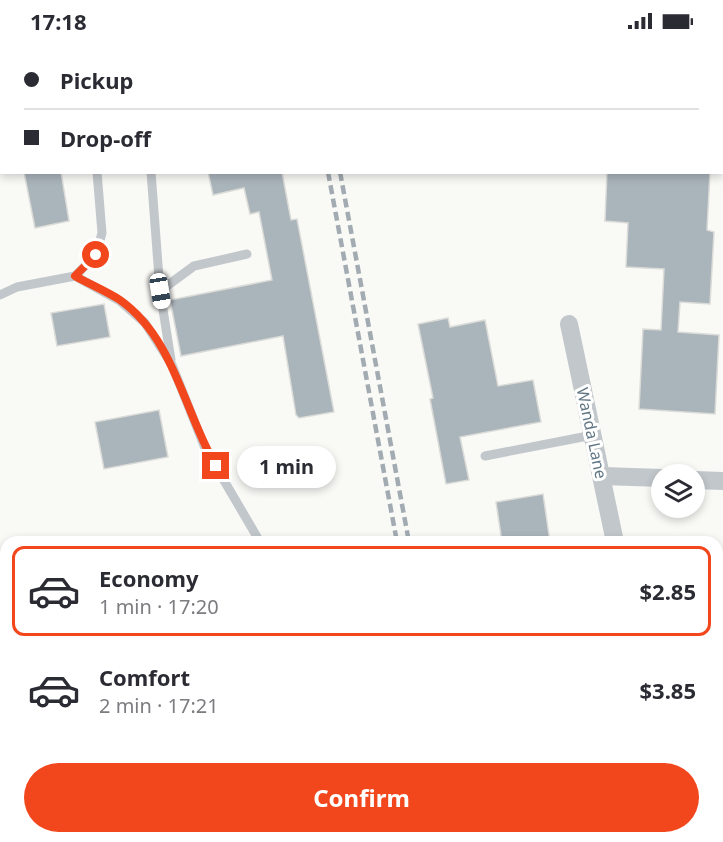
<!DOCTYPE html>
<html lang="en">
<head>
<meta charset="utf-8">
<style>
	:root { --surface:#fff; --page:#f7f7f7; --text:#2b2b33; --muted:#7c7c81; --line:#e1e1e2; --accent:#f2471d }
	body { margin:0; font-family:"Noto Sans",sans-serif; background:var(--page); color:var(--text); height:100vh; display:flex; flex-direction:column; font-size:22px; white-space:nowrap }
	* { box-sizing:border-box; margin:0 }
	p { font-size:20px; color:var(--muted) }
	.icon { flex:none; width:33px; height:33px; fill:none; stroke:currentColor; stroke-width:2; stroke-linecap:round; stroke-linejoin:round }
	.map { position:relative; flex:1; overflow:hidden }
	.drawer { position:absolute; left:0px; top:494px; width:723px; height:308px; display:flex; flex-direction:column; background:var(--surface); border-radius:18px 18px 0 0; box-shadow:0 3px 9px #0003 }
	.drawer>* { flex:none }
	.guide { position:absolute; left:0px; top:0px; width:723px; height:132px; box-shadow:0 3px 9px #0003; display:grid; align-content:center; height:132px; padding:0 24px; background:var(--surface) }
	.buttons { position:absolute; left:651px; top:422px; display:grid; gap:12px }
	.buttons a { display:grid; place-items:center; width:54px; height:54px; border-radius:50%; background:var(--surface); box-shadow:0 3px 9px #0003; font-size:30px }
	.end { position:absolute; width:27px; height:27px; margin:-14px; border:8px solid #f2471d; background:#fff; box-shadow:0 0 0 3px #fff }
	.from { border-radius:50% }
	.bubble { position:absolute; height:42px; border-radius:21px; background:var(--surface); box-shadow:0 3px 9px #0003; font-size:20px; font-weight:700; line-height:42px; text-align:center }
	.car { position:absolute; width:18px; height:36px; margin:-18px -9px; border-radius:8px; box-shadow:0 0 4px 2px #0007; background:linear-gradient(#fff 24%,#345 0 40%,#fff 0 76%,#345 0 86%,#fff 0) }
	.guide b { display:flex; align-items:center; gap:21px; height:57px; font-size:22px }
	.guide b+b { border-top:2px solid var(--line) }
	.guide i { width:15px; height:15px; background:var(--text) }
	ul { padding:10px 0 0; list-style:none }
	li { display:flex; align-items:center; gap:18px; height:90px; margin:0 12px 9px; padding:0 12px; border:3px solid transparent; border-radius:12px }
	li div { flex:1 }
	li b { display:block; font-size:22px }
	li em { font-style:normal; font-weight:700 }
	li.on { border-color:var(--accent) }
	li>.icon { width:54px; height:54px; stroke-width:1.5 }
	.primary-button { display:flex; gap:12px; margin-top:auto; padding:12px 24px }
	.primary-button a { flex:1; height:69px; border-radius:36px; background:var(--accent); color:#fff; font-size:24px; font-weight:700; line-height:69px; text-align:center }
	.status { display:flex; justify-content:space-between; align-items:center; height:42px; padding:0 30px; background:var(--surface); direction:ltr }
	.status svg { height:16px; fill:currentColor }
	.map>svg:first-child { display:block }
</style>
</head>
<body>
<div class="status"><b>17:18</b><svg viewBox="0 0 49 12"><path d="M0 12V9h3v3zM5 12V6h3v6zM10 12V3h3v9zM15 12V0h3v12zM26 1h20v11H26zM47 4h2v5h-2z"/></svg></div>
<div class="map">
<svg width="723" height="800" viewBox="0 0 723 800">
	<rect width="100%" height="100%" fill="#f9f9f6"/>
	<g fill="#aab4bb" stroke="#dbdbd8" stroke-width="1.5">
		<polygon points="24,130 61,130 69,179 35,186"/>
		<polygon points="208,130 282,130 291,178 297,177 334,370 299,376 296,373 283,294 181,314 170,258 272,238 259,170 250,172 244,146 213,153"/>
		<polygon points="607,130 710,130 707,188 714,190 710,262 680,260 678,290 719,293 715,372 639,367 643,287 661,288 664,227 626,225 628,181 605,179"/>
		<polygon points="104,262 110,295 57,304 51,271"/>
		<polygon points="448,276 450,285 485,278 498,344 533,338 541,380 460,395 469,438 446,442 430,357 433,356 418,282"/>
		<polygon points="159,368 168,415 104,427 95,380"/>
		<polygon points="543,452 550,500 502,500 496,460"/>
	</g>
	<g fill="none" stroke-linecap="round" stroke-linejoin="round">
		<g stroke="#c2c7cb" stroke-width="9">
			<polyline points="158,2 158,0"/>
			<polyline points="722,51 723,51"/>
			<polyline points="151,130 160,249"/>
			<polyline points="75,234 96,213 102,191 97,130"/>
			<polyline points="0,253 17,245 75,234 120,259 145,281 172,323 205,406 260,500"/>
			<polyline points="171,318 160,249 194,224 247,212"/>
			<polyline points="485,414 593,393"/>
			<polyline points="717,667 723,664"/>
			<polyline points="717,764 723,761"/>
			<polyline points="33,795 39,800"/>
			<polyline points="123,795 128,800"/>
			<polyline points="190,795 191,800"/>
			<polyline points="1,800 6,795"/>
		</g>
		<g stroke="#c2c7cb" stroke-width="18">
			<polyline points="569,282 615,500"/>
			<polyline points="602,434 662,436"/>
			<polyline points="694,438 723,439"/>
			<polyline points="711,795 714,800"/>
		</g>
		<g stroke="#a2abb1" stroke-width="4.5" stroke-dasharray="9 4.5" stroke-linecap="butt">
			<polyline points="303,0 304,2"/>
			<polyline points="316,0 316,2"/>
			<polyline points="328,130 397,500"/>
			<polyline points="340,130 409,500"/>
			<polyline points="452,795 453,800"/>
			<polyline points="464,795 465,800"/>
		</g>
	</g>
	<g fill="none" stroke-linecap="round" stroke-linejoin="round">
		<path stroke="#f2471d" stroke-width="8" d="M96,213l-21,21c14,8 31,15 45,24 55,39 64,112 96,166"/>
	</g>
	<g text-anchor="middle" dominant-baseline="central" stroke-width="6" stroke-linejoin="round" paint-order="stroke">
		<g font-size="16" fill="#617684" stroke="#fff">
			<text transform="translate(592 391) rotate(78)">Wanda Lane</text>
		</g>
	</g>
</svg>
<div class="buttons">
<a><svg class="icon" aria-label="layers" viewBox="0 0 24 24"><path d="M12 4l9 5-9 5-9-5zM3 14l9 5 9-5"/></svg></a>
</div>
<i class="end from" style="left:96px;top:213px"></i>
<i class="end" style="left:216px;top:424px"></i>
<div class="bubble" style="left:237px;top:404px;width:99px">1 min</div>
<i class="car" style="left:160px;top:249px;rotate:171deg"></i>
<div class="guide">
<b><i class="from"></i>Pickup</b>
<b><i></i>Drop-off</b>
</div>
<section class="drawer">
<ul>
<li class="on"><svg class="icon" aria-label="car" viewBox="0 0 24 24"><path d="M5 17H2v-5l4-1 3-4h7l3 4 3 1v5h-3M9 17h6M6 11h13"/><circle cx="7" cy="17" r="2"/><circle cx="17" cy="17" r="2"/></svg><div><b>Economy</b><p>1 min · 17:20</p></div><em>$2.85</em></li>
<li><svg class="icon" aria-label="car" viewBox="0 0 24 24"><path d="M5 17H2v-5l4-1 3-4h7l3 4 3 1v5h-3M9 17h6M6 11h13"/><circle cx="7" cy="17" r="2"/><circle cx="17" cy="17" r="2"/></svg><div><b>Comfort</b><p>2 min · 17:21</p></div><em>$3.85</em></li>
</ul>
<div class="primary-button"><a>Confirm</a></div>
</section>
</div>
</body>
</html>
